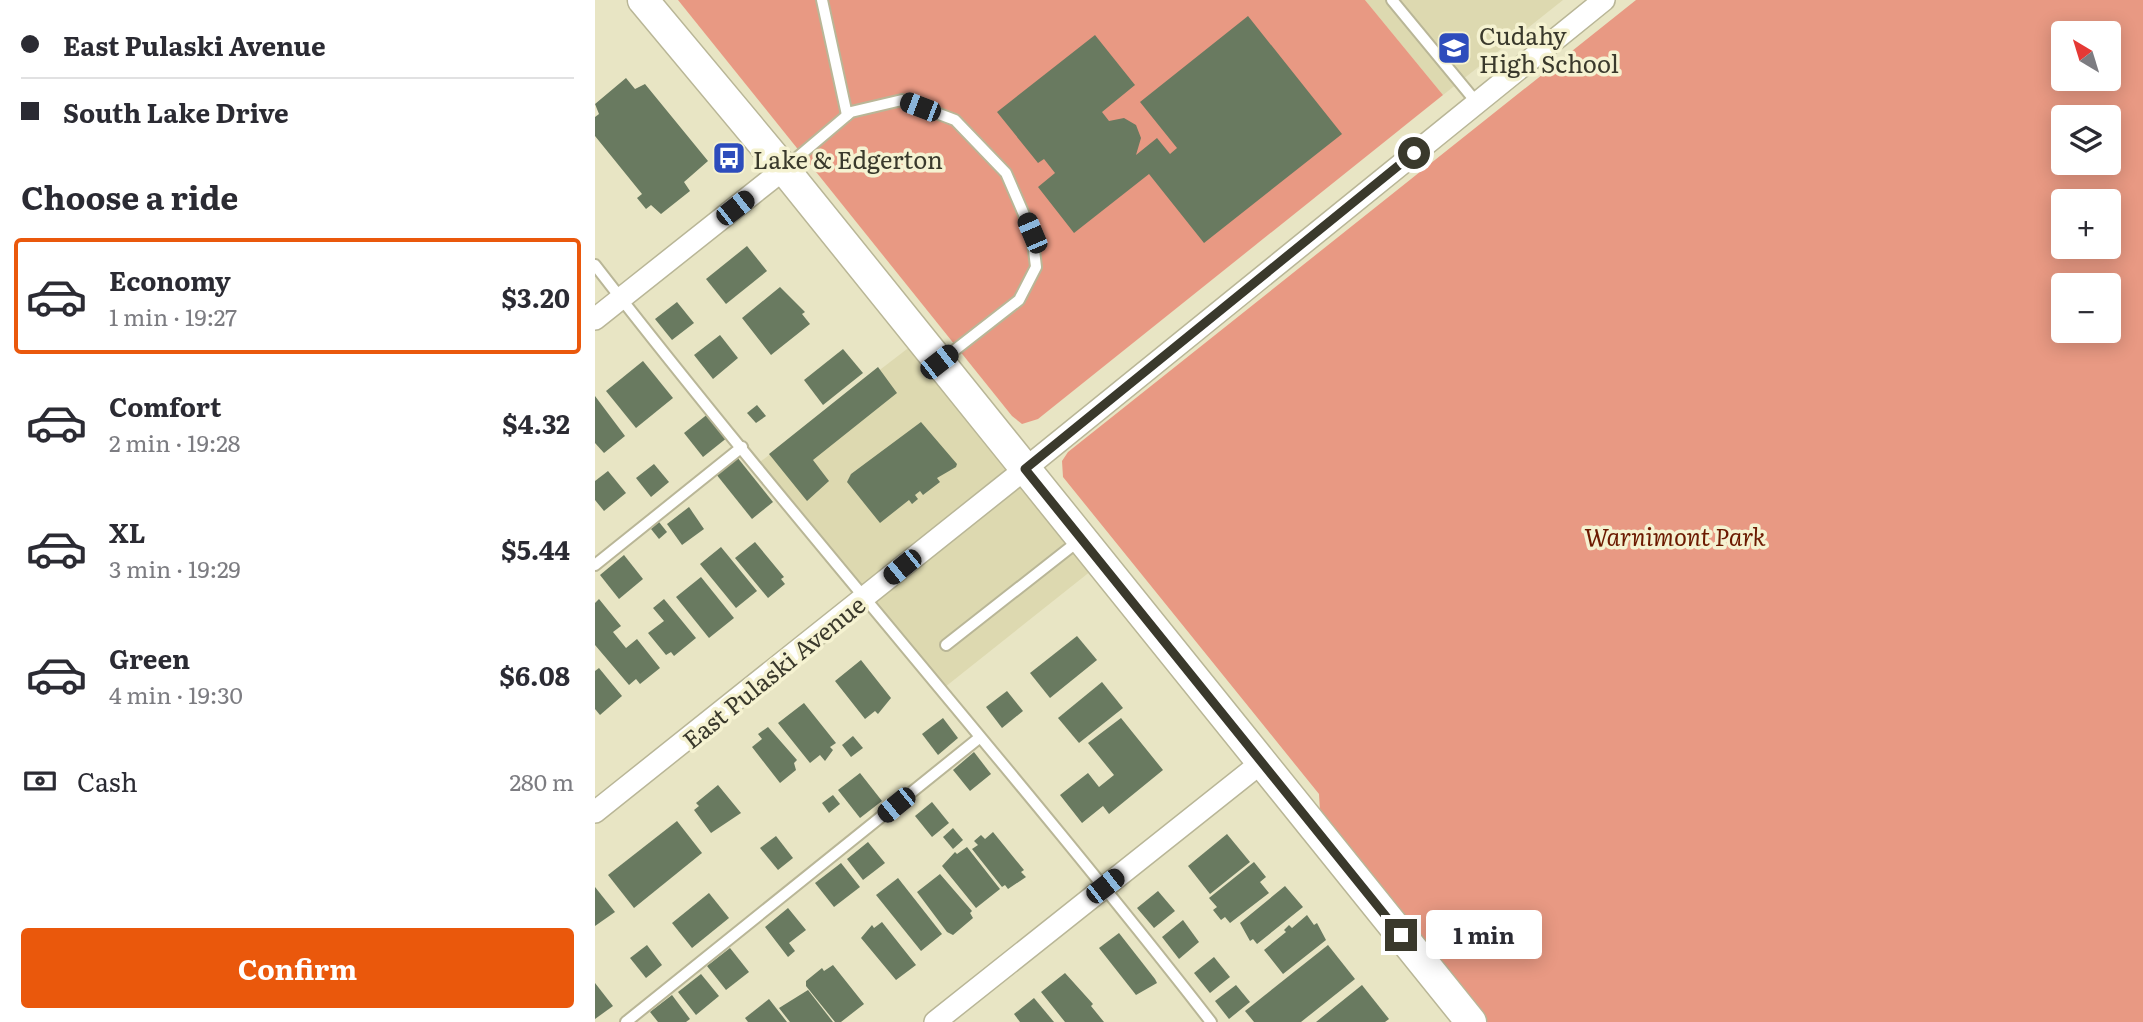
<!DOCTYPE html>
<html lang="en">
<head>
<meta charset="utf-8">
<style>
	:root { --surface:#fff; --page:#f7f7f7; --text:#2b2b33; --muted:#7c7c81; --line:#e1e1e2; --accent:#ea580c }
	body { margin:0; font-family:Literata,serif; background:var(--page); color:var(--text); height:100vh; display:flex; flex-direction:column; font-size:26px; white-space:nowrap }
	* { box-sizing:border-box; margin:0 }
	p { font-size:23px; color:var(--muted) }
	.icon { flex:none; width:38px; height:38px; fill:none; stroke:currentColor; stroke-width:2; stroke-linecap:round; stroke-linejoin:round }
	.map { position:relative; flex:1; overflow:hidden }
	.sheet { display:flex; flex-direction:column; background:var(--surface); width:595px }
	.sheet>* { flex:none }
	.top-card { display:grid; align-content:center; height:154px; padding:0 21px; background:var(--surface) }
	.needle { width:46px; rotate:322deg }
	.controls { position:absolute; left:1456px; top:21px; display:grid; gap:14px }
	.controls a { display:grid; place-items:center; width:70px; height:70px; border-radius:7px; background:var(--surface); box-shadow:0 4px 18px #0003; font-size:35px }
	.end { position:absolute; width:32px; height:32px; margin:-16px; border:9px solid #3a392c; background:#fff; box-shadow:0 0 0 4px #fff }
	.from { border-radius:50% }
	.bubble { position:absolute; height:49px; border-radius:7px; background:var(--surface); box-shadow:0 4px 18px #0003; font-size:23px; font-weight:700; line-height:49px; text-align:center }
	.car { position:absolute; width:21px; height:42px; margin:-21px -10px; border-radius:9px; box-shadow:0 0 5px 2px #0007; background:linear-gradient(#222 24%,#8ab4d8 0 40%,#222 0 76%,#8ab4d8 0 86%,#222 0) }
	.top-card b { display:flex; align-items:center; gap:24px; height:66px; font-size:26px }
	.top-card b+b { border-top:2px solid var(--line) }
	.top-card i { width:18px; height:18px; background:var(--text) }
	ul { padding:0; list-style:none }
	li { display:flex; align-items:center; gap:21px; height:116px; margin:0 14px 10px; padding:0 7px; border:4px solid transparent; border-radius:7px }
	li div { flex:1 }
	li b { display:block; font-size:26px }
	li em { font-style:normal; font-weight:700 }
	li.on { border-color:var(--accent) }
	li>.icon { width:63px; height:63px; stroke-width:1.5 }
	h2 { padding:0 21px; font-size:32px; line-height:84px }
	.pay { display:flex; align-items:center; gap:18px; height:77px; padding:0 21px; font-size:26px }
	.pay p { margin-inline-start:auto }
	.cta { display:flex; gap:14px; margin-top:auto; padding:14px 21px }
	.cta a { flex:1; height:80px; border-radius:7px; background:var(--accent); color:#fff; font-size:28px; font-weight:700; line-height:80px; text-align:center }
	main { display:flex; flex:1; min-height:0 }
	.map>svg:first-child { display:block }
</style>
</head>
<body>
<main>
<section class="sheet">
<div class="top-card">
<b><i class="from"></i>East Pulaski Avenue</b>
<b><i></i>South Lake Drive</b>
</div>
<h2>Choose a ride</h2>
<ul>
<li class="on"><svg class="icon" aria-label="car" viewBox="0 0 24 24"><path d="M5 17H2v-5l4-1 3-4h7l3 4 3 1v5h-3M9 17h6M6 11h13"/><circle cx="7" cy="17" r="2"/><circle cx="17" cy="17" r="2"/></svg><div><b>Economy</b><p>1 min · 19:27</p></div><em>$3.20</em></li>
<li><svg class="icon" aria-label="car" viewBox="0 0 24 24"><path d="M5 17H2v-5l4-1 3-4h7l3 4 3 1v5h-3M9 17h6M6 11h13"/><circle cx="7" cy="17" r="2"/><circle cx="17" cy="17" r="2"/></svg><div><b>Comfort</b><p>2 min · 19:28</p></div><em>$4.32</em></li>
<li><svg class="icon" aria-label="car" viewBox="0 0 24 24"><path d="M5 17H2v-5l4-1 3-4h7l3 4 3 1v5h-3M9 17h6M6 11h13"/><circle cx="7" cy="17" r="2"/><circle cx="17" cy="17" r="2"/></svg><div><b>XL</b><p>3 min · 19:29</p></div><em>$5.44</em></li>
<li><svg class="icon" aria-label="car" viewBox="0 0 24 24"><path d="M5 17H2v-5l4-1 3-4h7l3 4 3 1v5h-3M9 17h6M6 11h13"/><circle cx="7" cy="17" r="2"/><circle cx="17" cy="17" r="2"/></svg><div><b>Green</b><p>4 min · 19:30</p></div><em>$6.08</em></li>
</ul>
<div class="pay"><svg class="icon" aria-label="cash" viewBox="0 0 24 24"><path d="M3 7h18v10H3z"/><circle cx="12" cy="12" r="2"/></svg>Cash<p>280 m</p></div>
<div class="cta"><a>Confirm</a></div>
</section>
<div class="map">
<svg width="1548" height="1022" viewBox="0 0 1548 1022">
	<rect width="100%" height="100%" fill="#e8e5c4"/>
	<g fill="#ddd9b0">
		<polygon points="770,0 968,0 848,95"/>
		<polygon points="325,339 506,563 345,691 161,465"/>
	</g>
	<g fill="#e89983" fill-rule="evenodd">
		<polygon points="83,0 770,0 848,95 443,419 427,424 417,416"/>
		<path d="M1041,0h507v1022h-682l-138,-159 -4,-69 -256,-317 -1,-16 6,-9zM1468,33h46v46h-46zM1468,117h46v46h-46zM1468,201h46v46h-46zM1468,285h46v46h-46z"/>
	</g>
	<g fill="#697a60">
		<polygon points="653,16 747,134 609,243 554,174 479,233 443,187 460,173 449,159 443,163 402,112 500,35 540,85 507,112 514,121 529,118 541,125 546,138 541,155 562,138 575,154 582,148 545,102"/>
		<polygon points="31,78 40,89 50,84 113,161 89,182 95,191 66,214 56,205 51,209 42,198 47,194 0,136 0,117 4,114 0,104"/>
		<polygon points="152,246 172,271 131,304 111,279"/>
		<polygon points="185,287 210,312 207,314 215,324 176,355 147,318"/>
		<polygon points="82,302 99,323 77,340 60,319"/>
		<polygon points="125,335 143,358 118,379 99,355"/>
		<polygon points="248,349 268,373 228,405 209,380"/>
		<polygon points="48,361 78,398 41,428 11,391"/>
		<polygon points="283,367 302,393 218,460 234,481 212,501 174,454"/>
		<polygon points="0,396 30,436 9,453 0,443"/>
		<polygon points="162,405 171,416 161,423 152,413"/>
		<polygon points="114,413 133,437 108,457 89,433"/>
		<polygon points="326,422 362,464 361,467 342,478 345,482 328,495 325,491 320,495 323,499 317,504 314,500 285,523 252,482 256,474"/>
		<polygon points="142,457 178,502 157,519 121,474"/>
		<polygon points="59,464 74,482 56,497 41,478"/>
		<polygon points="13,471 31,493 9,511 0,500 0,481"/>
		<polygon points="94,507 109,529 87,545 72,524"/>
		<polygon points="64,522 72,532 64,539 56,529"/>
		<polygon points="160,542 189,577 186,579 190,584 173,598 140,558"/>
		<polygon points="126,547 162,591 141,608 105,564"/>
		<polygon points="29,555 48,579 24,599 5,575"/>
		<polygon points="106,577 139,618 114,638 81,597"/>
		<polygon points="4,599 26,626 18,632 31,648 42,639 65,668 45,684 41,679 34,685 0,645 0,603"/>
		<polygon points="69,599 101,638 79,656 76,652 71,655 53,633 69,621 58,608"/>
		<polygon points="482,636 502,660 455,698 435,673"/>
		<polygon points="266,660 296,698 283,714 280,711 270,719 240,681"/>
		<polygon points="4,668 27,696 5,715 0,709 0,671"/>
		<polygon points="507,682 528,708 484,743 463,718"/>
		<polygon points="412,691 428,711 407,728 391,707"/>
		<polygon points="209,703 241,743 235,747 238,750 230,761 225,755 215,763 183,723"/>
		<polygon points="348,718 363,738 343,755 327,734"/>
		<polygon points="526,718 568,770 514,814 508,806 487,823 465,795 493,773 504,787 519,775 493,743"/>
		<polygon points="173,727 202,760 199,763 201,770 185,783 157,747 167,739 163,734"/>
		<polygon points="258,736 268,748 256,757 247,745"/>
		<polygon points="379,752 396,774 375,791 358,770"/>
		<polygon points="265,773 287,801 265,818 243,790"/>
		<polygon points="123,785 146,813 116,833 99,810 104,806 101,803"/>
		<polygon points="238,795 245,804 234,813 227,803"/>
		<polygon points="337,802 354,823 337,837 320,816"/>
		<polygon points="82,821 107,853 39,908 13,875"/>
		<polygon points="358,828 368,840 358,849 348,837"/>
		<polygon points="398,832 429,870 426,872 431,877 413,889 410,885 407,887 377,849 383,845 379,841 386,835 390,839"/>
		<polygon points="632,834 655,862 615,894 593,866"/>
		<polygon points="181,836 198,858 183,870 165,848"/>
		<polygon points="273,842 290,863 268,880 252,859"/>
		<polygon points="372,847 405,889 381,908 347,866 360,852 362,854"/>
		<polygon points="659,862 671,877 665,882 674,893 635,923 630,917 626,920 618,910 622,907 614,898"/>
		<polygon points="246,863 265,887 239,907 220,883"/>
		<polygon points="345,874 377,911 375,913 378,918 358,935 352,932 322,892"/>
		<polygon points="303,878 347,934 326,951 281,895"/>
		<polygon points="690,886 708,907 662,944 658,939 655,941 645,923"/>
		<polygon points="0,887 20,912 0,926"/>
		<polygon points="563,891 580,911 559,928 542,908"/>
		<polygon points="114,893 134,918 97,948 77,923"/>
		<polygon points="193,908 211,930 194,943 200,951 193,957 170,927"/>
		<polygon points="712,915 719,925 722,923 731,940 688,974 669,950 691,932 689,930 694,925 697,928"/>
		<polygon points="588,920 604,942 584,959 567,937"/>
		<polygon points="287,922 321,965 301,980 266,938 277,925 279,928"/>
		<polygon points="524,933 560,979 562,983 541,995 504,948"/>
		<polygon points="52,945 67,965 51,978 35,958"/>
		<polygon points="733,945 760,979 706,1022 659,1022 650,1011"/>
		<polygon points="135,948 154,972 131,990 112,966"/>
		<polygon points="619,957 635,977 615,993 599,973"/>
		<polygon points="238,965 269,1004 246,1022 240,1022 211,986 211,981 227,968 229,971"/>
		<polygon points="470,973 498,1004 496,1006 509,1022 470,1022 446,992"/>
		<polygon points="106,974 124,996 101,1015 83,992"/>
		<polygon points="0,983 18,1006 0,1019"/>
		<polygon points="641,985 655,1002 634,1019 620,1001"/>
		<polygon points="767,985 794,1019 790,1022 721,1022"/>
		<polygon points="213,990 238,1022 195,1022 184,1008"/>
		<polygon points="77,995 95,1019 91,1022 63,1022 55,1012"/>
		<polygon points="439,998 459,1022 425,1022 419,1014"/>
		<polygon points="174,999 192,1022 153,1022 150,1018"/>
	</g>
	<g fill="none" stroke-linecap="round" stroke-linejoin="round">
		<defs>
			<g id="service">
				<polyline points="227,0 252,115"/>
				<polyline points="797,0 882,103"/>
				<polyline points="191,167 256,112 307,100 360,120 411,173 437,233 441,267 424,300 347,360"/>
				<path d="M0,265c199,257 416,500 616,757"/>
				<polyline points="0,565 147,447"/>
				<polyline points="351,645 486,539"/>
				<polyline points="31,1022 384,738"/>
			</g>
			<g id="minor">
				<polyline points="0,319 189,169"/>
				<polyline points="0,812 430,469 1009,0"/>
				<polyline points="340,1022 667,762"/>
			</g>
			<polyline id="secondary" points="48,0 189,169 876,1022"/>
		</defs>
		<use href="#service" stroke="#b9b697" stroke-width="14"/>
		<use href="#minor" stroke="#b9b697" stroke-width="24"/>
		<use href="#secondary" stroke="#b9b697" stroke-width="33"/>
		<use href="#service" stroke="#fff" stroke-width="10"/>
		<use href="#minor" stroke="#fff" stroke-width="21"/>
		<use href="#secondary" stroke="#fff" stroke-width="30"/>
	</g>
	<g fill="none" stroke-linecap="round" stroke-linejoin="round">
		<polyline stroke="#3a392c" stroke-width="9" points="806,935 430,469 819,153"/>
	</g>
	<defs>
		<symbol id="school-square" viewBox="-11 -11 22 22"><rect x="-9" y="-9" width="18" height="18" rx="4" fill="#2d4cbc" stroke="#f5f2d1"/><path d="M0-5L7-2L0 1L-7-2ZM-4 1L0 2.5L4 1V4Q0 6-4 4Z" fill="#fff"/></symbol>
		<symbol id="bus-square" viewBox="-11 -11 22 22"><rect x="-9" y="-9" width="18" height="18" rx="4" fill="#2d4cbc" stroke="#f5f2d1"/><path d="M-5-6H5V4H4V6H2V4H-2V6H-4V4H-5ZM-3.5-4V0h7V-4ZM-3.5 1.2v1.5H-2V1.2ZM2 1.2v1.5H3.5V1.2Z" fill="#fff"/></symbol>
	</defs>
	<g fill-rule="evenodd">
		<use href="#school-square" x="840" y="29" width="38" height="38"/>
		<use href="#bus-square" x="115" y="139" width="38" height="38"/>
	</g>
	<g text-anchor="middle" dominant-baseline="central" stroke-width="7" stroke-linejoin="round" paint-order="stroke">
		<g font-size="24" fill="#3a392c" stroke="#f5f2d1" text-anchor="start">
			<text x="884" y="34">Cudahy<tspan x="884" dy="28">High School</tspan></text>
			<text x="158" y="158">Lake &amp; Edgerton</text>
		</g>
		<g font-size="24" font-style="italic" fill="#6c1a01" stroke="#f5f2d1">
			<text x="1080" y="535">Warnimont Park</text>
		</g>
		<g font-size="24" fill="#3a392c" stroke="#f5f2d1">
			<text transform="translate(178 671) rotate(-39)">East Pulaski Avenue</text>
		</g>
	</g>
</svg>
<div class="controls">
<a><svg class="needle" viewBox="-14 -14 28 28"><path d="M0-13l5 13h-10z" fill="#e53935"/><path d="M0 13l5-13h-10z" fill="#7c7c81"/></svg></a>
<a><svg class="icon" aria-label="layers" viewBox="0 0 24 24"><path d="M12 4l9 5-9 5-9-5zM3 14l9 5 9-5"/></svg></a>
<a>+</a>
<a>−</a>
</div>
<i class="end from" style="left:819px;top:153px"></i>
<i class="end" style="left:806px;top:935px"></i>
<div class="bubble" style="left:831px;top:910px;width:116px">1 min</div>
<i class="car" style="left:325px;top:107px;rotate:291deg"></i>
<i class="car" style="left:140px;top:208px;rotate:52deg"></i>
<i class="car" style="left:437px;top:233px;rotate:337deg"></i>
<i class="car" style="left:344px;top:362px;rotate:52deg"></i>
<i class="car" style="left:307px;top:567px;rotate:231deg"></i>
<i class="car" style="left:301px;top:805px;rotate:231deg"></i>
<i class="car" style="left:510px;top:886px;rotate:52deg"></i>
</div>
</main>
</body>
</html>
